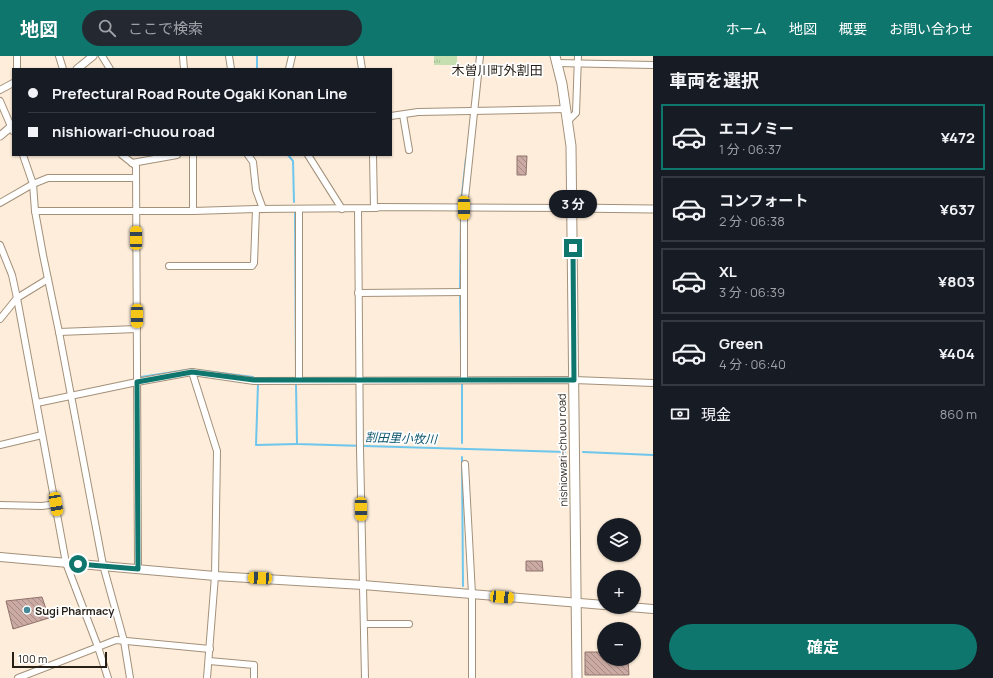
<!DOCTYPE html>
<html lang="ja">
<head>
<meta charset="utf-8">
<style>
	:root { --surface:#171b24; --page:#242831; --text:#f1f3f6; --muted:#9ea1a6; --line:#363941; --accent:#0f766e }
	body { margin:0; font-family:Manrope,"Noto Sans JP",sans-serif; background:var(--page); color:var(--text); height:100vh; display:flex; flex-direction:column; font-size:15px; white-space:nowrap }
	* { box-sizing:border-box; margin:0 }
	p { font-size:13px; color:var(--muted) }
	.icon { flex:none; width:22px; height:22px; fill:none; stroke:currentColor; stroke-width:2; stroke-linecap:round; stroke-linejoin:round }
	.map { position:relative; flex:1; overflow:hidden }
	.sheet { display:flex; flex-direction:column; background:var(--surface); width:340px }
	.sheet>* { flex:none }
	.guide { position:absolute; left:12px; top:12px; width:380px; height:88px; border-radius:0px; box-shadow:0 1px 3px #0004; display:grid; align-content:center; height:88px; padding:0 16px; background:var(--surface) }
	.fabs { position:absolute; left:597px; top:462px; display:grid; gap:8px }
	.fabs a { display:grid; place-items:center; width:44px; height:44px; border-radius:50%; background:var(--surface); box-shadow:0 1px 3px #0004; font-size:20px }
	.scale { position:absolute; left:12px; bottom:10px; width:95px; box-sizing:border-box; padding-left:4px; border:2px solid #261f16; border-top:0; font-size:11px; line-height:14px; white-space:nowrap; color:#261f16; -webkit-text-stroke:3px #fff; paint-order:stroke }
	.end { position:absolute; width:18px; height:18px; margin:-9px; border:5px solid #0f766e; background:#fff; box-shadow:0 0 0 2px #fff }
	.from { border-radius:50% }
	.bubble { position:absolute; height:28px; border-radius:14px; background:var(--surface); box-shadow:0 1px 3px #0004; font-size:13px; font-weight:700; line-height:28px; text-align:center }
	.car { position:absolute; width:12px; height:24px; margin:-12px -6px; border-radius:5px; box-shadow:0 0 3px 1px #0007; background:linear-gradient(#f5c518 24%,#345 0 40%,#f5c518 0 76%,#345 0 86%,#f5c518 0) }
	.guide b { display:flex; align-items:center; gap:14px; height:38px; font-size:15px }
	.guide b+b { border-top:1px solid var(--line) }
	.guide i { width:10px; height:10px; background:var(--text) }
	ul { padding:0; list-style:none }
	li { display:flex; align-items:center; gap:12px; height:66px; margin:0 8px 6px; padding:0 8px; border:2px solid var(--line); border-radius:0px }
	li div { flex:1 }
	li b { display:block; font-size:15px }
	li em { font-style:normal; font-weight:700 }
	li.on { border-color:var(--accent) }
	li>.icon { width:36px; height:36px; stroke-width:1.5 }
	h2 { padding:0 16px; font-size:18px; line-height:48px }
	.pay { display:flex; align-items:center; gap:10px; height:44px; padding:0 16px; font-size:15px }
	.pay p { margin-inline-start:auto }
	.cta { display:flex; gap:8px; margin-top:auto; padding:8px 16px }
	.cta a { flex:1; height:46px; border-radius:24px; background:var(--accent); color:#fff; font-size:16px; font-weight:700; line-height:46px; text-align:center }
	header { display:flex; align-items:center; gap:24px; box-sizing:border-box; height:56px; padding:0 20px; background:var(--accent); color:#fff }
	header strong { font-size:19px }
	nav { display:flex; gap:22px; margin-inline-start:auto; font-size:14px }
	.search { width:280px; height:36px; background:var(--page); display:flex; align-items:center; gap:10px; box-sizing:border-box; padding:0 14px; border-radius:22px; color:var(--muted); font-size:15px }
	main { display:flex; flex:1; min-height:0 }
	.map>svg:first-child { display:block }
</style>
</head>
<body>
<header>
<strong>地図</strong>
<div class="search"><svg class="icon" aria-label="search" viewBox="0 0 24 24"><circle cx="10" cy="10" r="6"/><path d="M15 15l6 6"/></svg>ここで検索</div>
<nav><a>ホーム</a><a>地図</a><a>概要</a><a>お問い合わせ</a></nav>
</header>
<main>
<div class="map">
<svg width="653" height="622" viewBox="0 0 653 622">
	<defs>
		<pattern id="park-tufts" width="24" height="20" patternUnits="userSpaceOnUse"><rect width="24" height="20" fill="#c5dfb1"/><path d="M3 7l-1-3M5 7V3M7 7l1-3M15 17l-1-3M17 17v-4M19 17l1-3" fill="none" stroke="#a9bf98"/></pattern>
		<pattern id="building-back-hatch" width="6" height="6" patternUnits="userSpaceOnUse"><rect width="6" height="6" fill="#caaaa3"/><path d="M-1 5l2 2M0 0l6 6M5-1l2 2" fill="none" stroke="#a48a84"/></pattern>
	</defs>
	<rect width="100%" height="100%" fill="#fdedda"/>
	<rect fill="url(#park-tufts)" x="434" y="0" width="23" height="9"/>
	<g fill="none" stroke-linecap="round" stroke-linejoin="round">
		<g stroke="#6fc6ed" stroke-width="2">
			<polyline points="257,0 257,13"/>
			<polyline points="288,99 293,105 294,146"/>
			<polyline points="461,147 466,102"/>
			<polyline points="295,156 296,321"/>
			<polyline points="460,232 461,160"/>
			<polyline points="460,238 461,297"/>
			<polyline points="197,314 253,321"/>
			<polyline points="141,321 193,313"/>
			<polyline points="258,328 256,389 297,388"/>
			<polyline points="462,328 462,387"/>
			<polyline points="296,329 297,388 565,396"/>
			<polyline points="583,396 653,399"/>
			<polyline points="462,401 463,530"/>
		</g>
	</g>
	<g fill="url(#building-back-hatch)" stroke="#90726c">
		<polygon points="517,100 527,100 526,119 517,119"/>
		<polygon points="526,505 542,505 543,515 526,515"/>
		<polygon points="42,541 49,562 13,573 6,545"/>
		<polygon points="585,596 604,596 604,603 628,603 629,619 585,619"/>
	</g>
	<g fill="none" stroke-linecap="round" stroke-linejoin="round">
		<defs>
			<g id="minor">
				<polyline points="59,0 63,13"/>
				<polyline points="102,0 110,13"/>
				<polyline points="229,0 231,13"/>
				<polyline points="360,0 362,13"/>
				<polyline points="183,1 184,13"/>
				<polyline points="557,7 653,9"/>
				<polyline points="17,13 17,0"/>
				<polyline points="289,13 292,0"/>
				<polyline points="0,34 13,27"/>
				<polyline points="0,45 13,75"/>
				<polyline points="403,59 409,94"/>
				<polyline points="391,60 418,56 566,53"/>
				<polyline points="568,65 576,57 578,0"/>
				<polyline points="23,99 33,128 35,155 43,199 59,276 103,509 124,585 130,622"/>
				<polyline points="122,99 136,110 138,513"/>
				<polyline points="193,99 193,155"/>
				<polyline points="248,99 253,106 256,134 263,153"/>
				<polyline points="308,99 342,153"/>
				<polyline points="373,99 374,152"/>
				<polyline points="132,107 177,99"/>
				<polyline points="0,147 33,128 48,122 136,122"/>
				<polyline points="299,153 299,324"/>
				<polyline points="358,153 360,393 365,622"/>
				<polyline points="35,155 193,155 256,153 377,152 378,151 572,152"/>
				<polyline points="0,189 12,219 17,242 66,507 98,591 108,622"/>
				<polyline points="169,210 252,210 254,207 256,153"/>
				<polyline points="358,237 463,236"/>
				<polyline points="0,263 17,242 48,223"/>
				<polyline points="59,276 137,273"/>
				<polyline points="192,316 217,395 215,520 207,622"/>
				<polyline points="464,324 464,152 480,0"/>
				<polyline points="37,347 137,326 192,316 254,325 574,324 653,327"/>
				<polyline points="0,389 42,379"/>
				<polyline points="465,408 472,538 472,622"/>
				<polyline points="0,449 42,450 56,448"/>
				<polyline points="364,568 409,568"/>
				<polyline points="209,605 254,609 254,622"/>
				<polyline points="18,622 116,584 210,593"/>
			</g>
			<g id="tertiary">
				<polyline points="77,13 93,0"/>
				<polyline points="0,80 13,69"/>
				<polyline points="572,152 653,153"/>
			</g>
			<g id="secondary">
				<polyline points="0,501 215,520 363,529 604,549"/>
				<polyline points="629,551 653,553"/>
			</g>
			<polyline id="primary" points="555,0 562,28 571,90 577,622"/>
		</defs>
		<use href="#minor" stroke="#a3917a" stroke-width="8"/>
		<use href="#tertiary" stroke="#a3917a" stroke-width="9"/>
		<use href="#secondary" stroke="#a3917a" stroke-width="10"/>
		<use href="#primary" stroke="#a3917a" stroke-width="11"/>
		<use href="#minor" stroke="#fff" stroke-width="6"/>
		<use href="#tertiary" stroke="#fff" stroke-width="7"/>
		<use href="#secondary" stroke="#fff" stroke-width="8"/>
		<use href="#primary" stroke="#fff" stroke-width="9"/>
	</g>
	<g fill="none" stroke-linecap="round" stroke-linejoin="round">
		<polyline stroke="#0f766e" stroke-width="5" points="78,508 138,513 137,326 192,316 254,324 574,324 573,192"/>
	</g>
	<circle fill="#458998" stroke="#fff" stroke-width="1.5" cx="27" cy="554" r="4"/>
	<g text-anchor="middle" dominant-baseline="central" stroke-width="3.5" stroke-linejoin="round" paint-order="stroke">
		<g font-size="11" fill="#261f16" stroke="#fff">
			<text transform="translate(562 394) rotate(-91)">nishiowari-chuou road</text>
		</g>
		<g font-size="11" font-weight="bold" fill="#261f16" stroke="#fff" text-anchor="start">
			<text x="35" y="554">Sugi Pharmacy</text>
		</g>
		<g font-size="12" font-style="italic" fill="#0e5670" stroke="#fff">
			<text transform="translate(401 382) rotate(2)">割田里小牧川</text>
		</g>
		<g font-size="13" fill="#261f16" stroke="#fff">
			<text x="497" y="14">木曽川町外割田</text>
		</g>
	</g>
</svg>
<div class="fabs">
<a><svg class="icon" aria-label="layers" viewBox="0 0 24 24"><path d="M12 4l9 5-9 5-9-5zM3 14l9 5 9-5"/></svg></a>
<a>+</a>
<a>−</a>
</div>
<div class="scale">100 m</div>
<i class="end from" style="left:78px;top:508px"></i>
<i class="end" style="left:573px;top:192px"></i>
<div class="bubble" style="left:549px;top:134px;width:48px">3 分</div>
<i class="car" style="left:464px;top:152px;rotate:180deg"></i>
<i class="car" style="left:136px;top:182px;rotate:0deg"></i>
<i class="car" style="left:137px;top:260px;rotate:180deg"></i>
<i class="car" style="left:56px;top:448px;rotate:170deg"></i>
<i class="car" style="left:361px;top:453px;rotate:179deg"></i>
<i class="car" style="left:260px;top:522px;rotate:273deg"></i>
<i class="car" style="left:502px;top:541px;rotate:95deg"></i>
<div class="guide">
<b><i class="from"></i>Prefectural Road Route Ogaki Konan Line</b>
<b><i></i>nishiowari-chuou road</b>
</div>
</div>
<section class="sheet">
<h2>車両を選択</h2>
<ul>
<li class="on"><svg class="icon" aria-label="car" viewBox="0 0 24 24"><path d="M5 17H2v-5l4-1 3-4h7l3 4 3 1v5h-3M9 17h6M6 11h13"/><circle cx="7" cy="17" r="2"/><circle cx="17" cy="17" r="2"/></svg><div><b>エコノミー</b><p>1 分 · 06:37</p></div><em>¥472</em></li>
<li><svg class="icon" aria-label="car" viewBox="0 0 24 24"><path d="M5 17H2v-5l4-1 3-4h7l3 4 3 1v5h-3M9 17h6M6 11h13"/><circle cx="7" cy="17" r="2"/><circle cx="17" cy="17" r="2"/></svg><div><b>コンフォート</b><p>2 分 · 06:38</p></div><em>¥637</em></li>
<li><svg class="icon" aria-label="car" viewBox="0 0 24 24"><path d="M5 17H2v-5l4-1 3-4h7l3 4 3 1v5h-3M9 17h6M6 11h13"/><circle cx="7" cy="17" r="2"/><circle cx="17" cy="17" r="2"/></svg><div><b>XL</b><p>3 分 · 06:39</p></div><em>¥803</em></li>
<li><svg class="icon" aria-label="car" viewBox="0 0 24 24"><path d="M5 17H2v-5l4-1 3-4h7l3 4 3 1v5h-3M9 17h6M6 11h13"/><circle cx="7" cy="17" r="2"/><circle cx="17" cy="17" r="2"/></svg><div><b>Green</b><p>4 分 · 06:40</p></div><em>¥404</em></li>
</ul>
<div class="pay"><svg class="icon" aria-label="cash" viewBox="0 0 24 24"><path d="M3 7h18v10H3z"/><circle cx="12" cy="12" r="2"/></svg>現金<p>860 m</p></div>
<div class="cta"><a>確定</a></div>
</section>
</main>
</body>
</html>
